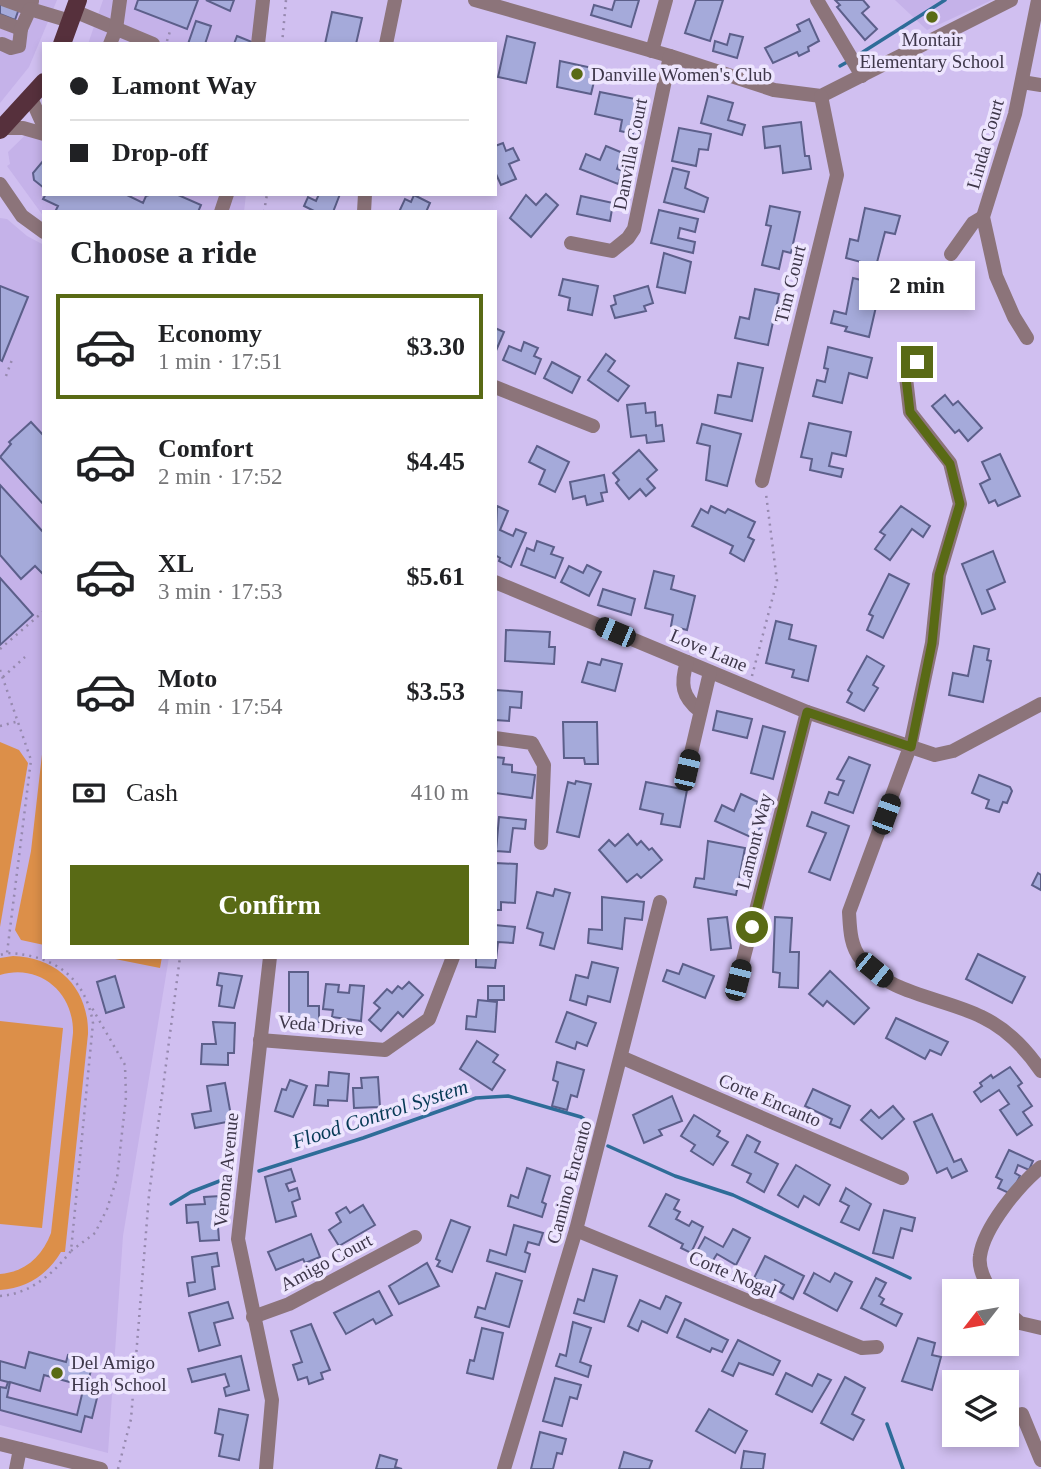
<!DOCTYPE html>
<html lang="en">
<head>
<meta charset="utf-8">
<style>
	:root { --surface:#fff; --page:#f2f2f2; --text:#202124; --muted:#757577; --line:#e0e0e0; --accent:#596a15 }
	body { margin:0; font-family:"Times New Roman",serif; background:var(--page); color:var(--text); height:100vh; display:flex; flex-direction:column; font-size:26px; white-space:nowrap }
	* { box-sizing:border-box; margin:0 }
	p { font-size:23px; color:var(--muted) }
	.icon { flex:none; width:38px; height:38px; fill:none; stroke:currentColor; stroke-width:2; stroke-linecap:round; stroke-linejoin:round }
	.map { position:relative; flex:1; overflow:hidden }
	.drawer { position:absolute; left:42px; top:210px; width:455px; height:749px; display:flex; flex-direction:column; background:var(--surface); border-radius:0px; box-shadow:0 4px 10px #0003 }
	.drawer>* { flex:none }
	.guide { position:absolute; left:42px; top:42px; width:455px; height:154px; border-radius:0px; box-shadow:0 4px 10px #0003; display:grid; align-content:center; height:154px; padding:0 28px; background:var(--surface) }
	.needle { width:46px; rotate:239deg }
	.controls { position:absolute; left:942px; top:1279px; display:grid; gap:14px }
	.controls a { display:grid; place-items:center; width:77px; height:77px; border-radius:0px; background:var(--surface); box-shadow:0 4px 10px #0003; font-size:35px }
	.end { position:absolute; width:32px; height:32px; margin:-16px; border:9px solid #596a15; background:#fff; box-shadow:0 0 0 4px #fff }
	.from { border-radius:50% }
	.bubble { position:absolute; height:49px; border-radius:0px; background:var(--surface); box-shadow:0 4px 10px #0003; font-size:23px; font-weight:600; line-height:49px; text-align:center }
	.car { position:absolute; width:21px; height:42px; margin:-21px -10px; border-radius:9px; box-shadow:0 0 5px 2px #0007; background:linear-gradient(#222 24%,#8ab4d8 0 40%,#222 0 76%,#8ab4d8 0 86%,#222 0) }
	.guide b { display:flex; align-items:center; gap:24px; height:66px; font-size:26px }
	.guide b+b { border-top:2px solid var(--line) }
	.guide i { width:18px; height:18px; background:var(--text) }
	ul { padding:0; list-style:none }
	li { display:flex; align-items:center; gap:21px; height:105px; margin:0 14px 10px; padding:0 14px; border:4px solid transparent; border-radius:0px }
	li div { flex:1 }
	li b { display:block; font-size:26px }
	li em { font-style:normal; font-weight:600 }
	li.on { border-color:var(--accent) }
	li>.icon { width:63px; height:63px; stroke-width:1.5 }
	h2 { padding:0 28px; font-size:32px; line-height:84px }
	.pay { display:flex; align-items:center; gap:18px; height:77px; padding:0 28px; font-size:26px }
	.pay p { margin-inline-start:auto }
	.primary-button { display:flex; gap:14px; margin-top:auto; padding:14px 28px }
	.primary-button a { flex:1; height:80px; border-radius:0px; background:var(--accent); color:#fff; font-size:28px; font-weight:600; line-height:80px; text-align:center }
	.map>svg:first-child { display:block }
</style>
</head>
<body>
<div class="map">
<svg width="1041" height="1469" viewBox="0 0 1041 1469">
	<rect width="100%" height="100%" fill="#d0bff0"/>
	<g fill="#c5b2e9">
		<polygon points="0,0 57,0 29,67 0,103"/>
		<polygon points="103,0 270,0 264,44 88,44"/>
		<polygon points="895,0 992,0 927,30"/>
		<polygon points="44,117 44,194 246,194 244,212 44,212 44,217 7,166 10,164 8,152"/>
		<polygon points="0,218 7,219 27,236 44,245 44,957 169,957 123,1236 108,1453 0,1425"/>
	</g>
	<g fill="#dc8f49">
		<polygon points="44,737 44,945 21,940 15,930 31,851"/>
		<polygon points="0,742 19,750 28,763 0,927"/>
		<path d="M13,956c45,1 76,33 75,78l-23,218h-4c-14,23 -34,36 -61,38v-16c25,-2 42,-17 51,-41l22,-200c1,-40 -33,-70 -73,-58v-17z"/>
		<polygon points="105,957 162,957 160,968"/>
		<polygon points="0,1021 63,1028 42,1228 0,1224"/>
	</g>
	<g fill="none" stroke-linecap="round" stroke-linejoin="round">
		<g stroke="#2e6c98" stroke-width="3.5">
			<polyline points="855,57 945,0"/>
			<polyline points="840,66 849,61"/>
			<polyline points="608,1146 675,1176 733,1195 910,1278"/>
			<polyline points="259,1171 363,1138 476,1098 508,1096 581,1117 592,1125"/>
			<polyline points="171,1204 191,1192 230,1177"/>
			<polyline points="887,1424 903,1469"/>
		</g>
	</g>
	<g fill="#a5aada" stroke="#5c5f8a" stroke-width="2" fill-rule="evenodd">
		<polygon points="0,0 22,0 15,20 0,14"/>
		<polygon points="138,0 198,0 187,29 135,9"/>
		<polygon points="206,0 234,0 230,11"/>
		<polygon points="615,0 639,0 631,27 591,15 594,5 612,10"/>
		<polygon points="696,0 723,0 710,41 685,33"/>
		<polygon points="835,0 863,0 869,7 862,13 877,29 865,40 837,7 840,5"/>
		<polygon points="332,12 362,18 356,44 325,44"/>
		<polygon points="809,19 819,41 808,47 809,51 799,56 797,52 773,63 765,48 800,31 797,25"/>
		<polygon points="196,21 211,26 205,44 188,44"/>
		<polygon points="730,34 743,37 737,58 713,51 715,41 727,45"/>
		<polygon points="237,36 252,42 251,44 234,44"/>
		<polygon points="507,36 535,43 526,83 498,77"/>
		<polygon points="560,61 597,69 591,94 557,87"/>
		<polygon points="600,92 640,100 633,134 620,131 622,120 595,114"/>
		<polygon points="708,96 733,103 728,120 745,125 742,135 701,123"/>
		<polygon points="801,122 805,156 809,156 811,169 783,173 780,146 765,148 763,127"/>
		<polygon points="679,128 711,134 708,150 699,149 696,166 672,161"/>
		<polygon points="503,143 506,151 513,148 519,160 509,164 516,179 501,185 495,172 495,146"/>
		<polygon points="606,146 623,153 617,169 623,171 618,184 580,169 586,154 600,160"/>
		<polygon points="43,161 44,161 44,188 34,180 33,173"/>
		<polygon points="673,168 689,172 685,188 708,198 704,212 664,202"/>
		<polygon points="46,194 125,194 143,203 146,196 152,194 176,194 201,205 198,212 55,212 58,206 43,199"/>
		<polygon points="319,194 340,194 333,212 316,212 304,206 308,197 316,201"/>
		<polygon points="546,194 558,205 531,237 510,218 526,195 536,205"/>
		<polygon points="414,195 430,203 426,212 399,212 405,199 411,202"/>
		<polygon points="581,196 613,203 610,221 577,214"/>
		<polygon points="770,206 800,212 791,253 783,251 779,269 762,265 771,226 766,225"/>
		<polygon points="865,208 900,216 895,234 885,232 876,266 846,258 850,239 858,241"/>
		<polygon points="659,210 698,219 695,232 680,228 678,238 695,242 693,253 651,243"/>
		<polygon points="664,253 691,262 685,293 657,287"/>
		<polygon points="853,278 881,285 869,337 845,331 847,327 831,323 834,311 846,314"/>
		<polygon points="563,279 598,286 592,315 568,310 570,298 559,295"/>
		<polygon points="0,286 28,297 2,361 0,360"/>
		<polygon points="648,286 653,303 644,306 646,311 615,318 611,306 616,304 614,296"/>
		<polygon points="755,289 779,294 768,345 735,338 740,317 749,319"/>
		<polygon points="495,328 504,332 495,353"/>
		<polygon points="524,342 538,348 534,356 541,359 535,374 503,360 509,346 521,351"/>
		<polygon points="828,347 872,358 867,378 849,373 842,403 813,396 817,380 825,382 828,369 824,368"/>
		<polygon points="606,354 615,361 608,371 629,386 618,401 588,380"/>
		<polygon points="552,362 580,377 572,393 544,378"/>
		<polygon points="738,363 763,368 752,421 715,413 718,395 731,397"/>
		<polygon points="945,395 953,405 958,401 982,428 968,441 959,430 955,433 932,406"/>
		<polygon points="645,403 646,413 655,412 656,426 662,425 664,441 647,443 646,435 631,437 627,405"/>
		<polygon points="31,422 44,436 44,505 0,457 11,444 9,442"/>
		<polygon points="809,423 851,432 846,456 832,453 829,466 843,469 841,477 810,470 812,459 801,457"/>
		<polygon points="702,424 741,434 727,486 706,480 710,446 697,443"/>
		<polygon points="537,446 569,462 555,492 539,484 545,470 529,462"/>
		<polygon points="639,450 657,470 647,479 655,488 646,496 640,489 629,499 616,483 619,480 613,473"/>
		<polygon points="1000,454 1020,496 998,506 995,500 989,503 980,484 990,479 982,462"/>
		<polygon points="604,475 607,492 601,493 603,501 587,505 585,496 573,499 570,482"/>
		<polygon points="0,485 44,533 44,575 35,566 21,579 0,555"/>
		<polygon points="497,506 508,511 500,530 513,536 516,529 526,533 511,567 499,561 500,558 495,555"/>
		<polygon points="711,506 725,513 728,509 755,522 748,537 754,540 744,561 730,553 733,546 692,526 701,509 708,513"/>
		<polygon points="901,506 930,526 923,537 912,529 890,560 875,549 885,535 880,532"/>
		<polygon points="537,541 554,547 551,554 563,558 555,578 521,565 527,548 534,551"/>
		<polygon points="993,551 1005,582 987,590 995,609 982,614 962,564"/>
		<polygon points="587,565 601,572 589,596 561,582 569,566 583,573"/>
		<polygon points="654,571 674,576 671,589 695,596 687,630 671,626 673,615 645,608"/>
		<polygon points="889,574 909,584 883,638 867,630 873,616 869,614"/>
		<polygon points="0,578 33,615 0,645"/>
		<polygon points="603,589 635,599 631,615 598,605"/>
		<polygon points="776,621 792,625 789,639 816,646 808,681 792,677 794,670 766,663"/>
		<polygon points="506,630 550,632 549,647 555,647 554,664 505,661"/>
		<polygon points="974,646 989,649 987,660 991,661 983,702 949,695 953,673 968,676"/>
		<polygon points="867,656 884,666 873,685 878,688 864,711 847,702 852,693 848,690"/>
		<polygon points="602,659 622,664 615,691 582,682 588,662 600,665"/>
		<polygon points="495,690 522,692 521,708 510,707 509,721 495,720"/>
		<polygon points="717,711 752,719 747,738 713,730"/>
		<polygon points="563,722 597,722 598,764 585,764 584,758 564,758"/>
		<polygon points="763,726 785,732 773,779 751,773"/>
		<polygon points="495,757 504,758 503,764 512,765 512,772 535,775 532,798 495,793"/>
		<polygon points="849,757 870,765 853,813 825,803 829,792 838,795 844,781 837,779"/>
		<polygon points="979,775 1010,787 1012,791 1007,803 1003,802 999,812 986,808 989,800 972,793"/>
		<polygon points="576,781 591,784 579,837 557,832 568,782 575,784"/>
		<polygon points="646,782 687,790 680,827 661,824 663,814 640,809"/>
		<polygon points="741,794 758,802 752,816 763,821 755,839 715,821 722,805 734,811"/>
		<polygon points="812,812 849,826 830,880 809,872 826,833 807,826"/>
		<polygon points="499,817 526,820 525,829 513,828 510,852 496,851"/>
		<polygon points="628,834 637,845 641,841 649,850 652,848 662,860 641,878 637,874 627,882 599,850 609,840 615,846"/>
		<polygon points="708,841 745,848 736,895 694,887 696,878 704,879"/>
		<polygon points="495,863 517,864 515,903 501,902 501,910 495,910"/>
		<polygon points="1038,873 1041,875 1041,890 1032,885"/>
		<polygon points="555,889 570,893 554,949 540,945 543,933 527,928 537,892 553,896"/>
		<polygon points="602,897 644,902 642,920 625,918 622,949 588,943 589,929 602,930"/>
		<polygon points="727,917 731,948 711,950 708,919"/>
		<polygon points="775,917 792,918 790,952 799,952 798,988 779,987 780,973 773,972"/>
		<polygon points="495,925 515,927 513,943 498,942 495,968 476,967 476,957 495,957"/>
		<polygon points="978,954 1025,977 1012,1003 966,979"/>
		<polygon points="592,962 618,968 610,1002 588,996 586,1005 570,1000 576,975 588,978"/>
		<polygon points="683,964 714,976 705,998 663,981 667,970 679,974"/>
		<polygon points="830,971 869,1008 854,1024 827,1001 823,1006 809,994"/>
		<polygon points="289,972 308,972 308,1006 319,1006 319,1022 289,1022"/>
		<polygon points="219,973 242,976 234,1008 219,1006 222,986 217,985"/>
		<polygon points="115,976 124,1007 106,1013 97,982"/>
		<polygon points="409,982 423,995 403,1017 398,1012 381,1031 369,1020 380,1008 374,1003 387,989 392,993 398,986 402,989"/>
		<polygon points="326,984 339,985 338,992 349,993 350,985 364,986 361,1021 332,1017 333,1010 323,1009"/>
		<rect x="488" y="986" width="16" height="14"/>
		<polygon points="478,1000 497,1002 495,1032 466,1029 467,1016 476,1017"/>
		<polygon points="567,1012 596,1023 587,1046 577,1042 575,1049 556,1042"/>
		<polygon points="896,1018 948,1042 941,1055 930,1050 925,1059 886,1038"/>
		<polygon points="213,1022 235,1023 234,1053 228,1053 228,1065 201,1064 202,1044 216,1044"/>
		<polygon points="477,1041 498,1055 493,1062 505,1070 492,1090 460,1069"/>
		<polygon points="557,1062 584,1070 577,1097 571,1095 567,1110 552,1106 558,1082 553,1080"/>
		<polygon points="1010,1067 1022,1083 1018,1086 1032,1106 1023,1112 1032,1125 1017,1135 1000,1110 1009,1104 999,1090 981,1102 974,1092 982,1086 980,1083 991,1075 993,1078"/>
		<polygon points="329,1072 349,1074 347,1101 328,1100 328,1106 314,1105 316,1085 328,1086"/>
		<polygon points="378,1077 380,1107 354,1108 353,1088 362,1088 361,1078"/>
		<polygon points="290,1080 307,1086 293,1117 275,1111 282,1089 286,1090"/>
		<polygon points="225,1083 232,1121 195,1128 192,1114 211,1111 207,1086"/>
		<polygon points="813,1089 850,1106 840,1128 830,1124 832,1119 805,1106"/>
		<polygon points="672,1096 682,1121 659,1130 662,1135 644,1143 633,1115"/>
		<polygon points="893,1106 904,1119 882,1139 861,1120 871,1110 879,1118"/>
		<polygon points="932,1114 954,1162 961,1159 967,1171 952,1178 947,1168 937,1173 914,1122"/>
		<polygon points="694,1115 720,1131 717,1136 728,1142 713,1165 691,1151 695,1145 681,1136"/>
		<polygon points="747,1135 760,1142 755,1152 778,1164 764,1192 747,1182 751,1174 732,1165"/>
		<polygon points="1009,1150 1033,1161 1029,1170 1018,1165 1015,1173 1020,1176 1011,1194 998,1188 1002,1180 996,1177"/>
		<polygon points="796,1165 830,1185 819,1205 804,1196 798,1207 778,1195"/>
		<polygon points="527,1168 550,1176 542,1202 546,1204 542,1217 508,1206 511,1195 518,1198"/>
		<polygon points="291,1169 295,1181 286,1184 289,1191 297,1188 300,1199 292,1202 296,1216 276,1222 265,1177"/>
		<polygon points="846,1188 871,1204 859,1230 841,1222 849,1206 840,1201"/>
		<polygon points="666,1194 679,1200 674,1209 680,1212 676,1219 689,1226 692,1221 703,1227 691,1253 681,1248 683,1244 649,1226"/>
		<polygon points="221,1196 222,1213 217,1213 219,1240 200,1241 198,1222 187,1223 186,1205 205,1204 204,1197"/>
		<polygon points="363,1205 375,1225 339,1246 329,1230 341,1222 336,1213 346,1207 350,1213"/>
		<polygon points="884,1210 915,1218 912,1231 901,1228 893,1258 873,1253"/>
		<polygon points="451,1220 470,1227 452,1272 437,1266 440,1261 436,1259"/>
		<polygon points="514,1225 543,1233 539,1245 528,1242 525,1252 530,1254 525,1272 487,1261 490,1250 506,1255"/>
		<polygon points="733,1229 750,1238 736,1265 717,1254 712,1262 696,1253 705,1237 723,1247"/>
		<polygon points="311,1234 320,1257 305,1263 303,1259 276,1270 268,1252"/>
		<polygon points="217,1253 219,1266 212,1267 215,1289 189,1296 187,1283 195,1282 192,1257"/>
		<polygon points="765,1256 804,1276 793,1299 780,1292 784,1285 775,1280 772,1288 754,1278"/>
		<polygon points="427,1263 439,1286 399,1304 389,1286"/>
		<polygon points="593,1269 617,1276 604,1322 574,1313 578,1299 584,1301"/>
		<polygon points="496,1273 522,1281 509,1327 475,1317 478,1307 485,1309"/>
		<polygon points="814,1273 830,1282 835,1273 852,1282 837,1311 804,1293"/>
		<polygon points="876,1278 886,1283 879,1296 884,1299 881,1304 902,1314 896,1326 861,1308"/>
		<polygon points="379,1291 392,1315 376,1324 373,1319 346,1334 334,1313"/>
		<polygon points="666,1296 681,1303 667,1333 642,1321 638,1331 628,1326 640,1300 660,1309"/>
		<polygon points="228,1302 233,1318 214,1323 220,1345 199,1351 189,1313"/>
		<polygon points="685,1319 728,1340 722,1352 712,1348 710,1352 677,1337"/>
		<polygon points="573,1322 591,1328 580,1362 591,1366 588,1377 556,1366 560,1354 566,1356"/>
		<polygon points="311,1324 330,1370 321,1373 323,1379 309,1384 307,1377 298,1380 293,1365 302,1362 291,1331"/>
		<polygon points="482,1328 503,1333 493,1379 467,1373 470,1360 474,1361"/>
		<polygon points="918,1338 935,1343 932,1355 941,1357 932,1390 902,1381"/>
		<polygon points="738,1340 780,1361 773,1375 739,1363 733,1376 722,1371"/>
		<path d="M29,1352l37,10 2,-7 25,6 -5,22 12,3 -8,32 -7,-2 -4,16 -81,-22v-23l6,1 2,-6 -8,-2v-19l25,7zM44,1375l40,11 -7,29 -70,-18 3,-15 30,9z"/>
		<polygon points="241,1356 249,1390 226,1396 224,1388 229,1386 225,1374 192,1382 188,1369"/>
		<polygon points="786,1373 812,1386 818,1374 831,1380 812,1412 776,1394"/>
		<polygon points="845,1377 865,1388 852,1414 864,1420 853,1440 821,1423"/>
		<polygon points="555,1378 581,1385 577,1399 570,1397 562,1426 543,1421"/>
		<polygon points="219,1409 248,1415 239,1460 219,1456 223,1435 215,1433"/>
		<polygon points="709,1409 747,1431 735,1453 696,1431"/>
		<polygon points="540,1432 566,1439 562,1454 557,1453 553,1469 531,1469"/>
		<polygon points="744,1451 765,1454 763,1469 741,1469"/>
		<polygon points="624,1452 652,1461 649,1469 619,1469"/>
		<polygon points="380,1455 397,1460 395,1467 402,1469 376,1469"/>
	</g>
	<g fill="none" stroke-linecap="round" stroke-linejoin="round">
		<g stroke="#9689ae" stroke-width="2.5" stroke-dasharray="2 5" stroke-linecap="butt">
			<polyline points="167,41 171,28"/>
			<polyline points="282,44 286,0"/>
			<polyline points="264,212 267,194"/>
			<polyline points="6,376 13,357"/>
			<polyline points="0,649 44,611"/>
			<polyline points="0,670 31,760 7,953 0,955"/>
			<polyline points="752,676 777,581 766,494"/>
			<polyline points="3,677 25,657"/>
			<polyline points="0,726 19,721"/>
			<polyline points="71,1251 95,1233 107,1209 117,1178 126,1097 125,1065 92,1008"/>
			<path d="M0,1296c30,-2 53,-22 71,-45l22,-228c-8,-47 -40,-68 -86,-70"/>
			<polyline points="118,1469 131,1419 149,1195 180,957"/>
		</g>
		<g stroke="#8c747a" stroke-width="14">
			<polyline points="5,0 30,9 32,1"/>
			<polyline points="475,0 670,56 774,90 821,96 1011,0"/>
			<polyline points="817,0 862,76"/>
			<polyline points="74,11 153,44"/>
			<polyline points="0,21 21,29"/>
			<polyline points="2,44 11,48 19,46 21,29 30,9 70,21"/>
			<polyline points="110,44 116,29 120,0"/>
			<polyline points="258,44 263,0"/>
			<polyline points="386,44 395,0"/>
			<polyline points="652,51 666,0"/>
			<polyline points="1022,82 1041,85"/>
			<polyline points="31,98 44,127"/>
			<polyline points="3,128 23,128 44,134"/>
			<polyline points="0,184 22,216 44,232"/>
			<polyline points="221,212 227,194"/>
			<polyline points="364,212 365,194"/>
			<polyline points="571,243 612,251 628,238 634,229 670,56"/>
			<polyline points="951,254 973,223 983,217"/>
			<polyline points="1027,338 1014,317 996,276 983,217 1015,114 1038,0"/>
			<path d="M925,364l-8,-2 -11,16 4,34 40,51 10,41 -21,71 -7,68 -22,104 -61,165c1,16 1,34 12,47 26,35 84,39 121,58 25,12 44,32 59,54"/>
			<polyline points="495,387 593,426"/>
			<polyline points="762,481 837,175 821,96"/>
			<polyline points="495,582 807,712 935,755 953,751 1041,704"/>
			<path d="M687,662c-7,22 -5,35 13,49"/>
			<polyline points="495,738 532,743 544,765 541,843"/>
			<polyline points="687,770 710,672"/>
			<polyline points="738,980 807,712"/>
			<polyline points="260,1040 385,1050 429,1019 453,957"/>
			<polyline points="623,1058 902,1178"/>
			<polyline points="576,1230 862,1348 877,1347"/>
			<path d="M991,1292c-6,-11 -13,-24 -11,-36 4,-29 39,-71 61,-89"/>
			<polyline points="1006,1311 1020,1323 1041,1328"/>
			<polyline points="253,1317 289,1304 415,1237"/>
			<polyline points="1022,1414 1041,1460"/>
			<polyline points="0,1444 101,1469"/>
			<polyline points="16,1469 20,1449"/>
			<polyline points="266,1469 272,1400 238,1239 270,957"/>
			<polyline points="504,1469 576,1230 660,902"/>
		</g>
		<g stroke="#56303c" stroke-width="18">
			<polyline points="62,44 78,0"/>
			<polyline points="0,130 44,82"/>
		</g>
	</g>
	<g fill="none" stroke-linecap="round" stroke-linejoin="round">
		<polyline stroke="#596a15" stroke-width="9" points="752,927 807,712 911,747 932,643 939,575 960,504 950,464 910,412 906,378 917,362"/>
	</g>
	<g fill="#596a15" stroke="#ede5fe" stroke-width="2.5">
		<circle cx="932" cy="17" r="7"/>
		<circle cx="577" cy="74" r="7"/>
		<circle cx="57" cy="1373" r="7"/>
	</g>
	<g text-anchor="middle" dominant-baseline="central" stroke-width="7" stroke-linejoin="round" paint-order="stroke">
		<g font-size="19" fill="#3e374a" stroke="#ede5fe" text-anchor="start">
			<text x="932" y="39" text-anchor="middle">Montair<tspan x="932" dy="22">Elementary School</tspan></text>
			<text x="591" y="74">Danville Women's Club</text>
			<text x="71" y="1362">Del Amigo<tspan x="71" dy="22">High School</tspan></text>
		</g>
		<g font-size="19" fill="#3e374a" stroke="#ede5fe">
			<text transform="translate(985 144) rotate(-74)">Linda Court</text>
			<text transform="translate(630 154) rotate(-79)">Danvilla Court</text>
			<text transform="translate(790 284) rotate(-76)">Tim Court</text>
			<text transform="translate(709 650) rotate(23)">Love Lane</text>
			<text transform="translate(754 841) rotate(-76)">Lamont Way</text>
			<text transform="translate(321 1025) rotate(5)">Veda Drive</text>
			<text transform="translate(770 1100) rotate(23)">Corte Encanto</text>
			<text transform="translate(226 1170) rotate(-84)">Verona Avenue</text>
			<text transform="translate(569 1182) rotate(-75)">Camino Encanto</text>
			<text transform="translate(326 1262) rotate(-28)">Amigo Court</text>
			<text transform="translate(733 1274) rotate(23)">Corte Nogal</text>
		</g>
		<g font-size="21" font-style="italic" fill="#073a56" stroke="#ede5fe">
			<text transform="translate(380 1114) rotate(-18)">Flood Control System</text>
		</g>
	</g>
</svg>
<div class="controls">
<a><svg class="needle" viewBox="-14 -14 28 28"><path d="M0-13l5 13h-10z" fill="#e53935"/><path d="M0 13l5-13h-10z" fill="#757577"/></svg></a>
<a><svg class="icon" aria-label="layers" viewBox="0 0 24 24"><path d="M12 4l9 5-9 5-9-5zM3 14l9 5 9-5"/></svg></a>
</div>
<i class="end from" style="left:752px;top:927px"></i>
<i class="end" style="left:917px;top:362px"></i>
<div class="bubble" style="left:859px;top:261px;width:116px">2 min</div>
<i class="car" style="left:615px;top:632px;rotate:293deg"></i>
<i class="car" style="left:687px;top:770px;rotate:13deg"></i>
<i class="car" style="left:886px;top:814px;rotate:20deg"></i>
<i class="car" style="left:874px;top:970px;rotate:129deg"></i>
<i class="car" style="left:738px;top:980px;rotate:14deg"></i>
<div class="guide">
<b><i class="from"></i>Lamont Way</b>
<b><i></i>Drop-off</b>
</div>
<section class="drawer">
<h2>Choose a ride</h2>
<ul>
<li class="on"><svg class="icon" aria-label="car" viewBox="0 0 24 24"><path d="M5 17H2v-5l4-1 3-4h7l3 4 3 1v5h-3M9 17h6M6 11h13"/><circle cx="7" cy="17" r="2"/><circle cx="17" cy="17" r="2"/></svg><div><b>Economy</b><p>1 min · 17:51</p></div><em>$3.30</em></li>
<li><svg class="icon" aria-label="car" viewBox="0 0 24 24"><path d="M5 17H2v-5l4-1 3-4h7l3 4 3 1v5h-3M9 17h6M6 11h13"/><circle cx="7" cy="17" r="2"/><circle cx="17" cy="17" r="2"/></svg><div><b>Comfort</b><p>2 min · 17:52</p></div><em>$4.45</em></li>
<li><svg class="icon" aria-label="car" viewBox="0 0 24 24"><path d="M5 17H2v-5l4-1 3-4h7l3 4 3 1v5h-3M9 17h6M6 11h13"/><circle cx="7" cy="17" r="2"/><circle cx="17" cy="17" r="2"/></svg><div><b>XL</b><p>3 min · 17:53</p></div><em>$5.61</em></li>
<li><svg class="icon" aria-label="car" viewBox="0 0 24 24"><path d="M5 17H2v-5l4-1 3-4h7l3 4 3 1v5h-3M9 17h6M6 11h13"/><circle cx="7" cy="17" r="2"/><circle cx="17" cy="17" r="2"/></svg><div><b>Moto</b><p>4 min · 17:54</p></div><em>$3.53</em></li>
</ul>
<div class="pay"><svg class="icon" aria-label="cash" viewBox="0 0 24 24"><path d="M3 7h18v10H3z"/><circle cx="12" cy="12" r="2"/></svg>Cash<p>410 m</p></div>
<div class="primary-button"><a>Confirm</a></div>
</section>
</div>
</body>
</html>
